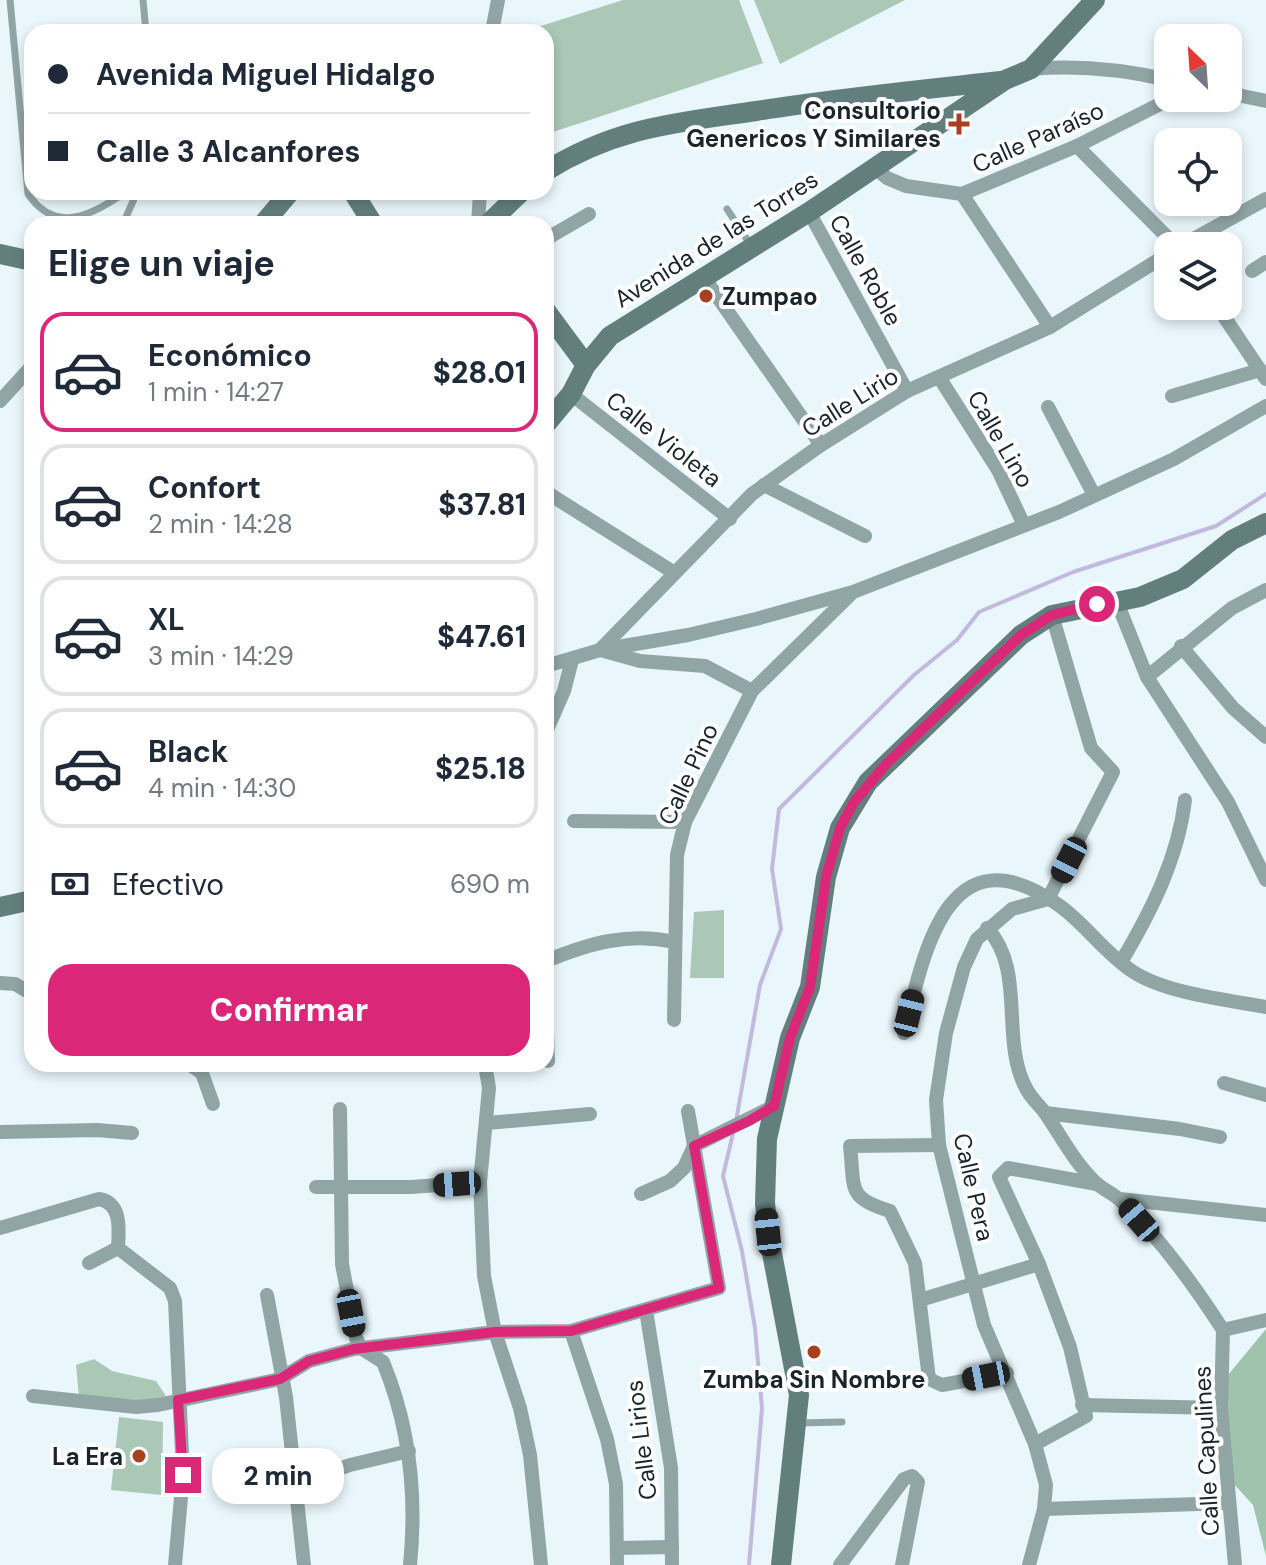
<!DOCTYPE html>
<html lang="es">
<head>
<meta charset="utf-8">
<style>
	:root { --surface:#fff; --page:#f6f6f7; --text:#1f2937; --muted:#747a83; --line:#e0e1e3; --accent:#db2777 }
	body { margin:0; font-family:"DM Sans",sans-serif; background:var(--page); color:var(--text); height:100vh; display:flex; flex-direction:column; font-size:30px; white-space:nowrap }
	* { box-sizing:border-box; margin:0 }
	p { font-size:26px; color:var(--muted) }
	.icon { flex:none; width:44px; height:44px; fill:none; stroke:currentColor; stroke-width:2; stroke-linecap:round; stroke-linejoin:round }
	.map { position:relative; flex:1; overflow:hidden }
	.sheet { position:absolute; left:24px; top:216px; width:530px; height:856px; display:flex; flex-direction:column; background:var(--surface); border-radius:24px; box-shadow:0 4px 12px #0003 }
	.sheet>* { flex:none }
	.top-card { position:absolute; left:24px; top:24px; width:530px; height:176px; border-radius:24px; box-shadow:0 4px 12px #0003; display:grid; align-content:center; height:176px; padding:0 24px; background:var(--surface) }
	.needle { width:52px; rotate:335deg }
	.controls { position:absolute; left:1154px; top:24px; display:grid; gap:16px }
	.controls a { display:grid; place-items:center; width:88px; height:88px; border-radius:16px; background:var(--surface); box-shadow:0 4px 12px #0003; font-size:40px }
	.end { position:absolute; width:36px; height:36px; margin:-18px; border:10px solid #db2777; background:#fff; box-shadow:0 0 0 4px #fff }
	.from { border-radius:50% }
	.bubble { position:absolute; height:56px; border-radius:24px; background:var(--surface); box-shadow:0 4px 12px #0003; font-size:26px; font-weight:800; line-height:56px; text-align:center }
	.car { position:absolute; width:24px; height:48px; margin:-24px -12px; border-radius:10px; box-shadow:0 0 6px 2px #0007; background:linear-gradient(#222 24%,#8ab4d8 0 40%,#222 0 76%,#8ab4d8 0 86%,#222 0) }
	.top-card b { display:flex; align-items:center; gap:28px; height:76px; font-size:30px }
	.top-card b+b { border-top:2px solid var(--line) }
	.top-card i { width:20px; height:20px; background:var(--text) }
	ul { padding:0; list-style:none }
	li { display:flex; align-items:center; gap:24px; height:120px; margin:0 16px 12px; padding:0 8px; border:4px solid var(--line); border-radius:24px }
	li div { flex:1 }
	li b { display:block; font-size:30px }
	li em { font-style:normal; font-weight:800 }
	li.current { border-color:var(--accent) }
	li>.icon { width:72px; height:72px; stroke-width:1.5 }
	h2 { padding:0 24px; font-size:36px; line-height:96px }
	.pay { display:flex; align-items:center; gap:20px; height:88px; padding:0 24px; font-size:30px }
	.pay p { margin-inline-start:auto }
	.button { display:flex; gap:16px; margin-top:auto; padding:16px 24px }
	.button a { flex:1; height:92px; border-radius:24px; background:var(--accent); color:#fff; font-size:32px; font-weight:800; line-height:92px; text-align:center }
	.map>svg:first-child { display:block }
</style>
</head>
<body>
<div class="map">
<svg width="1266" height="1565" viewBox="0 0 1266 1565">
	<rect width="100%" height="100%" fill="#e9f6fc"/>
	<g fill="#abc8b6">
		<polygon points="623,0 739,0 763,63 547,134 546,32 528,30"/>
		<polygon points="754,0 905,0 780,64"/>
		<polygon points="724,910 724,978 690,978 694,912"/>
		<polygon points="94,1359 112,1371 156,1381 166,1396 141,1403 79,1397 76,1365"/>
		<polygon points="119,1417 163,1422 162,1495 111,1490"/>
	</g>
	<polygon fill="#9fc3ad" points="1266,1329 1266,1556 1253,1505 1232,1482 1223,1381"/>
	<g fill="none" stroke-linecap="round" stroke-linejoin="round">
		<g stroke="#c1badd" stroke-width="4">
			<polyline points="736,1121 760,985 781,929 772,869 779,809 914,675 957,640 979,612 1073,572 1216,526 1266,494"/>
			<polyline points="734,1129 723,1176 742,1251 755,1328 762,1408 749,1565"/>
		</g>
		<g stroke="#91a5a4" stroke-width="7">
			<path d="M10,0l18,194c28,41 63,21 98,-2"/>
			<polyline points="143,0 146,32"/>
			<polyline points="727,209 750,244"/>
			<polyline points="123,224 137,192"/>
			<polyline points="799,1423 842,1422"/>
		</g>
		<g stroke="#91a5a4" stroke-width="14">
			<polyline points="492,32 498,0"/>
			<path d="M1031,69c48,-4 90,0 137,11"/>
			<polyline points="1228,93 1266,101"/>
			<polyline points="1077,146 1176,246"/>
			<polyline points="874,167 887,178 906,186 962,194 1077,146 1172,98"/>
			<polyline points="962,194 1050,327"/>
			<polyline points="809,212 907,391"/>
			<polyline points="478,224 480,192"/>
			<polyline points="546,239 589,214"/>
			<polyline points="1181,246 1266,199"/>
			<polyline points="1252,271 1266,262"/>
			<polyline points="705,279 821,445"/>
			<polyline points="1217,306 1266,379"/>
			<polyline points="939,377 998,470 1024,525"/>
			<polyline points="571,394 730,519"/>
			<polyline points="1172,396 1260,370"/>
			<polyline points="0,401 32,366"/>
			<polyline points="1048,407 1094,495"/>
			<polyline points="764,485 865,536"/>
			<polyline points="546,492 673,572"/>
			<polyline points="1117,602 1147,677 1228,802 1266,880"/>
			<polyline points="1181,646 1233,708 1266,737"/>
			<polyline points="600,650 752,494 821,445 907,391 1050,327 1168,254"/>
			<polyline points="604,651 640,661 705,666 752,691"/>
			<polyline points="546,666 600,650 688,635 756,619 853,592 1059,512 1174,459 1266,406"/>
			<polyline points="1147,677 1232,608 1266,590"/>
			<polyline points="546,732 564,691 572,660"/>
			<polyline points="574,821 685,822"/>
			<path d="M987,928c40,42 12,113 40,162 5,9 13,16 19,24 16,24 29,49 50,69 8,7 18,11 25,18 39,37 73,84 102,129"/>
			<path d="M546,961c44,-18 82,-29 129,-19"/>
			<path d="M1121,962c30,-50 57,-104 64,-162"/>
			<polyline points="0,983 15,984 32,994"/>
			<polyline points="546,1004 548,1061"/>
			<polyline points="674,1020 677,855 685,822 752,691 850,595"/>
			<path d="M904,1033c20,-82 44,-207 156,-127 26,19 45,47 72,65 32,22 95,29 134,36"/>
			<polyline points="189,1064 202,1073 213,1104"/>
			<polyline points="485,1064 489,1088 480,1182 484,1276 495,1332 520,1408 530,1455 541,1565"/>
			<polyline points="1224,1083 1266,1095"/>
			<path d="M340,1109l2,155 14,74 5,10 22,14c27,65 34,133 27,203"/>
			<polyline points="1045,1113 1180,1129 1220,1137"/>
			<polyline points="487,1123 590,1114"/>
			<polyline points="0,1132 97,1130 132,1133"/>
			<path d="M939,1145l-89,1c5,42 -4,52 40,65l25,52 14,116 13,6 65,-12"/>
			<polyline points="316,1187 411,1187 480,1182"/>
			<polyline points="641,1194 670,1181 684,1168 694,1146 774,1106"/>
			<polyline points="1120,1199 1266,1215"/>
			<path d="M0,1228l99,-29c23,4 20,30 19,49l52,40 5,13 8,174 -8,90"/>
			<polyline points="89,1263 118,1248"/>
			<polyline points="267,1295 286,1397 304,1565"/>
			<polyline points="920,1300 1039,1264"/>
			<polyline points="646,1310 671,1468 672,1565"/>
			<polyline points="1223,1330 1221,1408 1235,1565"/>
			<polyline points="1223,1330 1266,1320"/>
			<polyline points="571,1331 607,1439 616,1484 617,1565"/>
			<polyline points="33,1396 136,1407 158,1405 280,1379 309,1361 354,1349 495,1332 571,1331 719,1288 688,1111"/>
			<polyline points="1082,1405 1221,1408"/>
			<polyline points="1035,1444 1086,1416 1070,1347 1039,1264 999,1177 1008,1168 1097,1184"/>
			<polyline points="296,1484 350,1465 409,1451"/>
			<polyline points="1044,1509 1229,1503"/>
			<polyline points="617,1548 672,1547"/>
			<polyline points="840,1565 904,1479 912,1476 918,1482 902,1565"/>
			<polyline points="1029,1565 1044,1509 1046,1485 1035,1444 984,1325 939,1145 936,1100 946,1033 964,967 977,939 1012,909 1048,899 1113,772 1091,748 1052,615"/>
		</g>
		<g stroke="#627f7e" stroke-width="20">
			<path d="M546,171c71,-44 130,-48 210,-60 82,-13 163,-21 245,-30"/>
			<polyline points="353,192 373,224"/>
			<polyline points="263,224 290,192"/>
			<polyline points="488,224 521,192"/>
			<polyline points="0,254 32,261"/>
			<polyline points="546,311 586,365"/>
			<polyline points="546,424 571,394 586,365 610,336 809,212 1005,80 1031,69 1095,0"/>
			<polyline points="0,907 32,900"/>
			<polyline points="781,1565 799,1395 768,1232 765,1203 767,1139 790,1038 810,987 826,877 840,828 868,782 1021,635 1052,615 1140,597 1183,579 1232,540 1266,523"/>
		</g>
	</g>
	<g fill="none" stroke-linecap="round" stroke-linejoin="round">
		<polyline stroke="#db2777" stroke-width="10" points="183,1475 178,1400 280,1379 309,1361 354,1349 495,1332 571,1331 719,1288 694,1146 749,1121 774,1106 790,1038 810,987 826,877 840,828 854,802 887,763 1021,635 1052,615 1097,604"/>
	</g>
	<g fill="#a73f20" stroke="#fff" stroke-width="3">
		<path d="M955 112h8v8h8v8h-8v8h-8v-8h-8v-8h8z"/>
		<circle cx="706" cy="296" r="8"/>
		<circle cx="814" cy="1352" r="8"/>
		<circle cx="139" cy="1456" r="8"/>
	</g>
	<g text-anchor="middle" dominant-baseline="central" stroke-width="8" stroke-linejoin="round" paint-order="stroke">
		<g font-size="24" font-weight="bold" fill="#19252a" stroke="#fff" text-anchor="end">
			<text x="941" y="110">Consultorio<tspan x="941" dy="28">Genericos Y Similares</tspan></text>
			<text x="722" y="296" text-anchor="start">Zumpao</text>
			<text x="814" y="1379" text-anchor="middle">Zumba Sin Nombre</text>
			<text x="123" y="1456">La Era</text>
		</g>
		<g font-size="24" fill="#19252a" stroke="#fff">
			<text transform="translate(1038 137) rotate(-24)">Calle Paraíso</text>
			<text transform="translate(716 239) rotate(-32)">Avenida de las Torres</text>
			<text transform="translate(866 270) rotate(61)">Calle Roble</text>
			<text transform="translate(850 402) rotate(-32)">Calle Lirio</text>
			<text transform="translate(664 439) rotate(38)">Calle Violeta</text>
			<text transform="translate(1001 439) rotate(60)">Calle Lino</text>
			<text transform="translate(688 774) rotate(-65)">Calle Pino</text>
			<text transform="translate(974 1187) rotate(77)">Calle Pera</text>
			<text transform="translate(641 1440) rotate(-97)">Calle Lirios</text>
			<text transform="translate(1206 1451) rotate(-93)">Calle Capulines</text>
		</g>
	</g>
</svg>
<div class="controls">
<a><svg class="needle" viewBox="-14 -14 28 28"><path d="M0-13l5 13h-10z" fill="#e53935"/><path d="M0 13l5-13h-10z" fill="#747a83"/></svg></a>
<a><svg class="icon" aria-label="locate" viewBox="0 0 24 24"><circle cx="12" cy="12" r="6"/><path d="M12 2v4M12 18v4M2 12h4M18 12h4"/></svg></a>
<a><svg class="icon" aria-label="layers" viewBox="0 0 24 24"><path d="M12 4l9 5-9 5-9-5zM3 14l9 5 9-5"/></svg></a>
</div>
<i class="end from" style="left:1097px;top:604px"></i>
<i class="end" style="left:183px;top:1475px"></i>
<div class="bubble" style="left:212px;top:1448px;width:132px">2 min</div>
<i class="car" style="left:1069px;top:860px;rotate:207deg"></i>
<i class="car" style="left:909px;top:1013px;rotate:14deg"></i>
<i class="car" style="left:457px;top:1184px;rotate:266deg"></i>
<i class="car" style="left:1139px;top:1220px;rotate:319deg"></i>
<i class="car" style="left:768px;top:1232px;rotate:354deg"></i>
<i class="car" style="left:351px;top:1313px;rotate:169deg"></i>
<i class="car" style="left:986px;top:1376px;rotate:259deg"></i>
<div class="top-card">
<b><i class="from"></i>Avenida Miguel Hidalgo</b>
<b><i></i>Calle 3 Alcanfores</b>
</div>
<section class="sheet">
<h2>Elige un viaje</h2>
<ul>
<li class="current"><svg class="icon" aria-label="car" viewBox="0 0 24 24"><path d="M5 17H2v-5l4-1 3-4h7l3 4 3 1v5h-3M9 17h6M6 11h13"/><circle cx="7" cy="17" r="2"/><circle cx="17" cy="17" r="2"/></svg><div><b>Económico</b><p>1 min · 14:27</p></div><em>$28.01</em></li>
<li><svg class="icon" aria-label="car" viewBox="0 0 24 24"><path d="M5 17H2v-5l4-1 3-4h7l3 4 3 1v5h-3M9 17h6M6 11h13"/><circle cx="7" cy="17" r="2"/><circle cx="17" cy="17" r="2"/></svg><div><b>Confort</b><p>2 min · 14:28</p></div><em>$37.81</em></li>
<li><svg class="icon" aria-label="car" viewBox="0 0 24 24"><path d="M5 17H2v-5l4-1 3-4h7l3 4 3 1v5h-3M9 17h6M6 11h13"/><circle cx="7" cy="17" r="2"/><circle cx="17" cy="17" r="2"/></svg><div><b>XL</b><p>3 min · 14:29</p></div><em>$47.61</em></li>
<li><svg class="icon" aria-label="car" viewBox="0 0 24 24"><path d="M5 17H2v-5l4-1 3-4h7l3 4 3 1v5h-3M9 17h6M6 11h13"/><circle cx="7" cy="17" r="2"/><circle cx="17" cy="17" r="2"/></svg><div><b>Black</b><p>4 min · 14:30</p></div><em>$25.18</em></li>
</ul>
<div class="pay"><svg class="icon" aria-label="cash" viewBox="0 0 24 24"><path d="M3 7h18v10H3z"/><circle cx="12" cy="12" r="2"/></svg>Efectivo<p>690 m</p></div>
<div class="button"><a>Confirmar</a></div>
</section>
</div>
</body>
</html>
